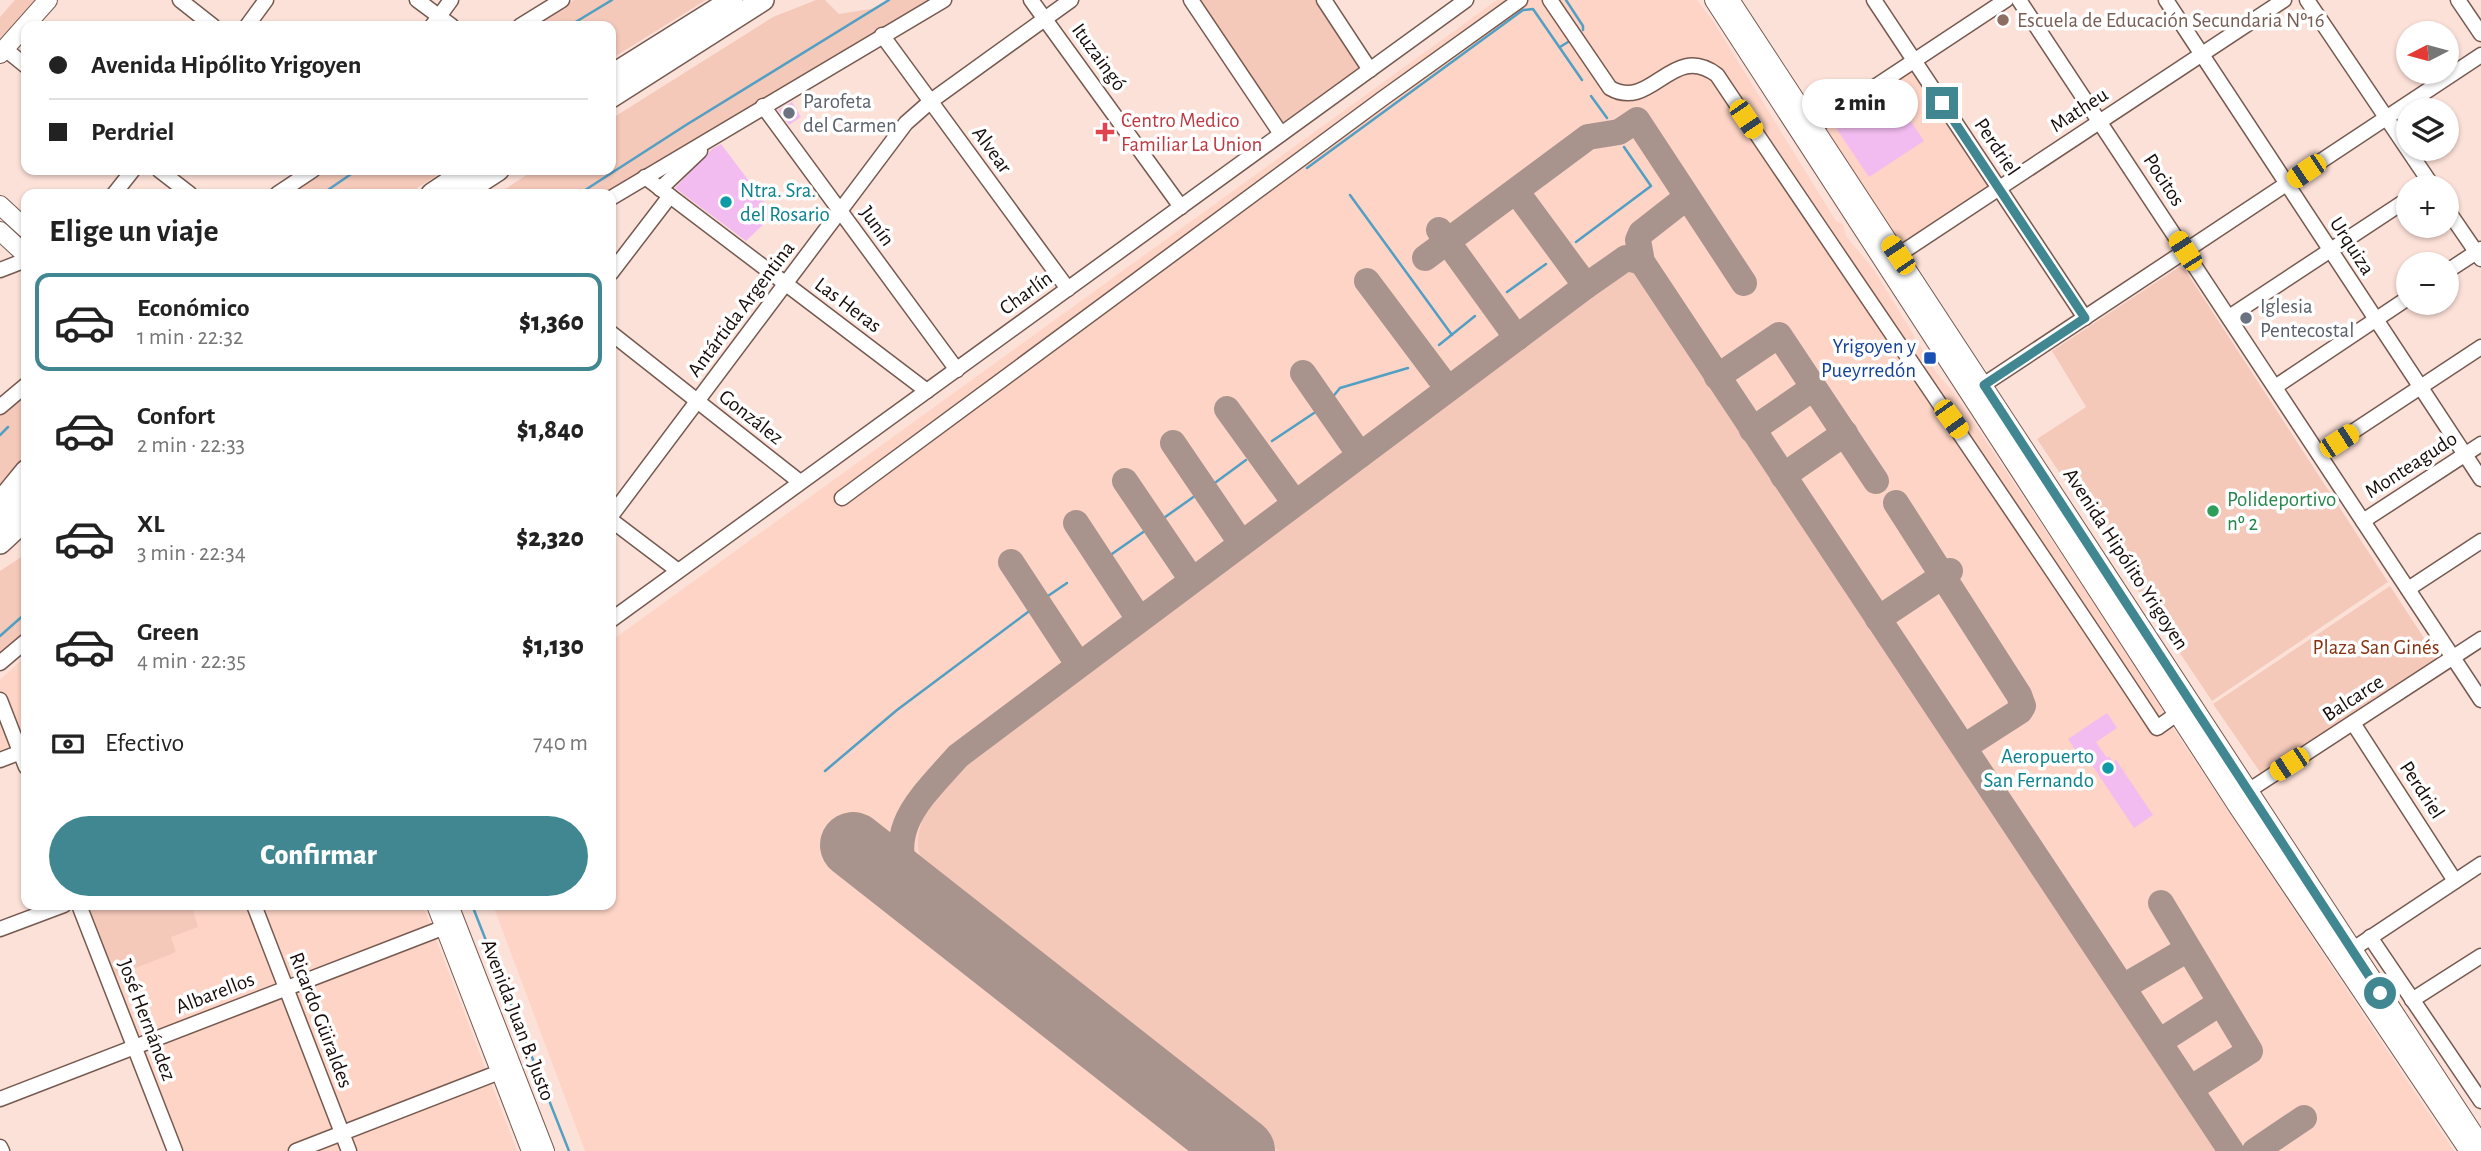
<!DOCTYPE html>
<html lang="es">
<head>
<meta charset="utf-8">
<style>
	:root { --surface:#fff; --page:#f2f2f2; --text:#222; --muted:#767676; --line:#e0e0e0; --accent:#418791 }
	body { margin:0; font-family:"Alegreya Sans",sans-serif; background:var(--page); color:var(--text); height:100vh; display:flex; flex-direction:column; font-size:26px; white-space:nowrap }
	* { box-sizing:border-box; margin:0 }
	p { font-size:23px; color:var(--muted) }
	.icon { flex:none; width:38px; height:38px; fill:none; stroke:currentColor; stroke-width:2; stroke-linecap:round; stroke-linejoin:round }
	.map { position:relative; flex:1; overflow:hidden }
	.side { position:absolute; left:21px; top:189px; width:595px; height:721px; display:flex; flex-direction:column; background:var(--surface); border-radius:14px; box-shadow:0 2px 5px #0004 }
	.side>* { flex:none }
	.hud { position:absolute; left:21px; top:21px; width:595px; height:154px; border-radius:14px; box-shadow:0 2px 5px #0004; display:grid; align-content:center; height:154px; padding:0 28px; background:var(--surface) }
	.needle { width:46px; rotate:264deg }
	.buttons { position:absolute; left:2396px; top:21px; display:grid; gap:14px }
	.buttons a { display:grid; place-items:center; width:63px; height:63px; border-radius:50%; background:var(--surface); box-shadow:0 2px 5px #0004; font-size:35px }
	.end { position:absolute; width:32px; height:32px; margin:-16px; border:9px solid #418791; background:#fff; box-shadow:0 0 0 4px #fff }
	.from { border-radius:50% }
	.bubble { position:absolute; height:49px; border-radius:24px; background:var(--surface); box-shadow:0 2px 5px #0004; font-size:23px; font-weight:800; line-height:49px; text-align:center }
	.car { position:absolute; width:21px; height:42px; margin:-21px -10px; border-radius:9px; box-shadow:0 0 5px 2px #0007; background:linear-gradient(#f5c518 24%,#345 0 40%,#f5c518 0 76%,#345 0 86%,#f5c518 0) }
	.hud b { display:flex; align-items:center; gap:24px; height:66px; font-size:26px }
	.hud b+b { border-top:2px solid var(--line) }
	.hud i { width:18px; height:18px; background:var(--text) }
	ul { padding:0; list-style:none }
	li { display:flex; align-items:center; gap:21px; height:98px; margin:0 14px 10px; padding:0 14px; border:4px solid transparent; border-radius:14px }
	li div { flex:1 }
	li b { display:block; font-size:26px }
	li em { font-style:normal; font-weight:800 }
	li.selected { border-color:var(--accent) }
	li>.icon { width:63px; height:63px; stroke-width:1.5 }
	h2 { padding:0 28px; font-size:32px; line-height:84px }
	.pay { display:flex; align-items:center; gap:18px; height:77px; padding:0 28px; font-size:26px }
	.pay p { margin-inline-start:auto }
	.primary-button { display:flex; gap:14px; margin-top:auto; padding:14px 28px }
	.primary-button a { flex:1; height:80px; border-radius:42px; background:var(--accent); color:#fff; font-size:28px; font-weight:800; line-height:80px; text-align:center }
	.map>svg:first-child { display:block }
</style>
</head>
<body>
<div class="map">
<svg width="2481" height="1151" viewBox="0 0 2481 1151">
	<rect width="100%" height="100%" fill="#fce1d8"/>
	<g fill="#fdd4c5">
		<polygon points="1497,0 1697,0 1713,21 1836,221 1843,224 1846,236 1874,270 1936,372 1956,396 2153,692 2163,710 2159,714 2167,727 2173,728 2454,1151 585,1151 493,905 611,905 611,641"/>
		<polygon points="1913,66 1994,187 1902,247 1821,127"/>
		<polygon points="26,656 26,748 0,753 0,680"/>
		<polygon points="87,905 423,905 517,1151 182,1151"/>
	</g>
	<g fill="#f5c9ba">
		<polygon points="15,0 37,0 0,41 0,17"/>
		<polygon points="574,0 706,0 611,59 611,26 533,26"/>
		<polygon points="816,0 825,0 839,14 876,8 889,0 933,0 609,194 498,194 534,170 611,170 611,119 773,17"/>
		<polygon points="1197,0 1318,0 1361,69 1283,125"/>
		<polygon points="328,170 445,170 408,194 291,194"/>
		<polygon points="2179,267 2184,268 2388,582 2212,701 2037,439 2086,407 2052,351"/>
		<path d="M1629,271l10,5 577,875h-937l-350,-275c-33,-50 17,-96 53,-128z"/>
		<polygon points="26,392 26,460 0,491 0,415"/>
		<polygon points="26,554 26,642 0,665 0,571"/>
		<polygon points="2390,586 2437,658 2262,775 2213,704"/>
		<polygon points="79,905 210,905 193,911 198,927 171,937 176,952 108,979"/>
	</g>
	<g fill="none" stroke-linecap="round" stroke-linejoin="round">
		<g stroke="#529fc4" stroke-width="2.5">
			<polyline points="1566,0 1583,26 1583,30"/>
			<polyline points="569,26 612,0"/>
			<polyline points="1560,47 1568,42"/>
			<polyline points="1591,96 1607,118"/>
			<polyline points="1307,168 1523,10 1533,9 1582,80"/>
			<polyline points="322,194 357,170"/>
			<polyline points="579,194 686,125 889,0"/>
			<polyline points="1350,195 1452,335"/>
			<polyline points="1576,242 1651,186 1624,147"/>
			<polyline points="1507,292 1546,264"/>
			<polyline points="1439,345 1475,316"/>
			<polyline points="1331,399 1340,388 1408,368"/>
			<polyline points="0,435 8,427"/>
			<polyline points="1272,441 1320,409"/>
			<polyline points="1212,485 1246,460"/>
			<polyline points="1161,520 1199,493"/>
			<polyline points="1109,556 1149,528"/>
			<polyline points="1045,598 1067,583"/>
			<polyline points="0,636 26,613"/>
			<polyline points="825,771 897,710 1028,612"/>
			<polyline points="472,905 569,1151"/>
		</g>
		<g stroke="#a9948d" stroke-width="26">
			<polyline points="1516,191 1586,286"/>
			<polyline points="1687,197 1641,233 1638,240 1642,262 2231,1151"/>
			<polyline points="1439,230 1517,338"/>
			<polyline points="1425,258 1588,137 1619,132 1637,120 1744,283"/>
			<polyline points="1367,281 1448,389"/>
			<polyline points="1303,373 1360,455"/>
			<polyline points="1717,377 1779,335 1876,481"/>
			<polyline points="1227,409 1295,503"/>
			<polyline points="1752,430 1813,388"/>
			<polyline points="1173,443 1241,543"/>
			<polyline points="1783,476 1845,433"/>
			<polyline points="1125,481 1192,580"/>
			<polyline points="1896,503 2019,695 2023,706 2020,711 1964,747"/>
			<polyline points="1076,523 1139,619"/>
			<polyline points="1011,562 1078,664"/>
			<polyline points="1878,619 1950,571"/>
			<path d="M915,894c-35,-62 3,-93 43,-138l628,-470 40,-28 16,4"/>
			<polyline points="2161,903 2250,1051 2190,1089"/>
			<polyline points="2123,987 2188,949"/>
			<polyline points="2159,1042 2220,1003"/>
			<polyline points="2255,1151 2304,1118"/>
		</g>
		<polyline stroke="#a9948d" stroke-width="66" points="853,845 1242,1151"/>
	</g>
	<g fill="#f3bcf0">
		<polygon points="1891,91 1924,141 1869,177 1836,128"/>
		<polygon points="792,102 801,117 789,125 778,110"/>
		<polygon points="721,144 774,214 746,241 675,188 712,149"/>
		<polygon points="2107,713 2117,728 2096,742 2107,758 2109,756 2113,762 2116,760 2153,815 2134,828 2084,753 2079,756 2068,739"/>
	</g>
	<g fill="none" stroke-linecap="round" stroke-linejoin="round">
		<defs>
			<g id="minor">
				<polyline points="180,0 213,26"/>
				<polyline points="417,0 452,26"/>
				<polyline points="1031,0 1181,207"/>
				<polyline points="1191,0 1281,134"/>
				<polyline points="1324,0 1370,70"/>
				<path d="M1550,0l60,88c42,24 62,-47 107,-13 146,218 296,434 440,653l21,-15"/>
				<polyline points="1874,0 2085,318"/>
				<polyline points="2019,0 2481,700"/>
				<polyline points="2166,0 2481,479"/>
				<polyline points="2307,0 2433,187"/>
				<polyline points="2458,0 2481,34"/>
				<polyline points="247,26 266,0"/>
				<polyline points="432,26 451,0"/>
				<polyline points="520,26 562,0"/>
				<polyline points="882,35 1068,289"/>
				<polyline points="5,49 26,66"/>
				<polyline points="763,106 957,370"/>
				<polyline points="1814,127 2006,0"/>
				<polyline points="159,170 190,194"/>
				<polyline points="645,177 927,391"/>
				<polyline points="660,189 700,151"/>
				<polyline points="114,194 133,170"/>
				<polyline points="277,194 313,170"/>
				<polyline points="611,198 944,0"/>
				<polyline points="2446,208 2481,259"/>
				<polyline points="1898,255 2284,0"/>
				<polyline points="0,270 26,260"/>
				<polyline points="2446,272 2481,249"/>
				<polyline points="611,273 670,196"/>
				<polyline points="2229,317 2408,199"/>
				<polyline points="611,333 800,482"/>
				<polyline points="2275,387 2408,298"/>
				<polyline points="1974,391 2481,55"/>
				<polyline points="0,407 26,385"/>
				<polyline points="2319,454 2481,347"/>
				<polyline points="842,498 1382,99 1520,0"/>
				<polyline points="611,516 906,123 931,101 1071,0"/>
				<polyline points="611,520 677,570"/>
				<polyline points="2363,521 2481,444"/>
				<polyline points="2408,589 2481,541"/>
				<polyline points="611,620 1466,0"/>
				<polyline points="0,663 26,641"/>
				<polyline points="0,700 26,767"/>
				<polyline points="2353,723 2455,881"/>
				<polyline points="0,760 26,750"/>
				<polyline points="2248,791 2481,639"/>
				<polyline points="79,905 175,1151"/>
				<polyline points="254,905 349,1151"/>
				<polyline points="0,929 64,905"/>
				<polyline points="2370,937 2481,1101"/>
				<polyline points="2344,955 2481,864"/>
				<polyline points="2412,1000 2481,956"/>
				<polyline points="0,1099 445,927"/>
				<polyline points="0,1147 2,1151"/>
				<polyline points="296,1151 510,1068"/>
			</g>
			<g id="major">
				<polyline points="1714,0 2238,807 2469,1151"/>
				<polyline points="1730,0 2481,1145"/>
				<polyline points="0,54 48,0"/>
				<polyline points="0,205 26,229"/>
				<polyline points="0,231 26,255"/>
				<polyline points="436,905 531,1151"/>
				<polyline points="449,905 545,1151"/>
			</g>
			<g id="highway">
				<polyline points="611,76 732,0"/>
				<polyline points="611,97 763,0"/>
				<polyline points="432,194 468,170"/>
				<polyline points="461,194 498,170"/>
				<polyline points="0,503 26,471"/>
				<polyline points="0,522 26,500"/>
				<polyline points="0,543 26,519"/>
			</g>
		</defs>
		<use href="#minor" stroke="#765a50" stroke-width="17"/>
		<use href="#major" stroke="#765a50" stroke-width="20"/>
		<use href="#highway" stroke="#765a50" stroke-width="24"/>
		<use href="#minor" stroke="#fff" stroke-width="14"/>
		<use href="#major" stroke="#fff" stroke-width="18"/>
		<use href="#highway" stroke="#fff" stroke-width="21"/>
	</g>
	<g fill="none" stroke-linecap="round" stroke-linejoin="round">
		<polyline stroke="#418791" stroke-width="9" points="1942,103 2085,318 1984,385 2380,993"/>
	</g>
	<circle fill="#8d6e63" stroke="#fff" stroke-width="2.5" cx="2003" cy="20" r="7"/>
	<g fill="#6b7280" stroke="#fff" stroke-width="2.5">
		<circle cx="789" cy="113" r="7"/>
		<circle cx="2246" cy="318" r="7"/>
	</g>
	<path fill="#e0444e" stroke="#fff" stroke-width="2.5" d="M1101.5 121.5h7v7h7v7h-7v7h-7v-7h-7v-7h7z"/>
	<g fill="#0f9aa8" stroke="#fff" stroke-width="2.5">
		<circle cx="726" cy="202" r="7"/>
		<circle cx="2108" cy="768" r="7"/>
	</g>
	<rect fill="#1a4fb4" stroke="#fff" stroke-width="2.5" x="1923" y="351" width="14" height="14" rx="3.5"/>
	<circle fill="#2e9e5b" stroke="#fff" stroke-width="2.5" cx="2213" cy="511" r="7"/>
	<g text-anchor="middle" dominant-baseline="central" stroke-width="7" stroke-linejoin="round" paint-order="stroke">
		<g font-size="21" fill="#785e54" stroke="#fff" text-anchor="start">
			<text x="2017" y="20">Escuela de Educación Secundaria Nº16</text>
		</g>
		<g font-size="21" fill="#170c09" stroke="#fff">
			<text transform="translate(1099 57) rotate(54)">Ituzaingó</text>
			<text transform="translate(2079 110) rotate(-33)">Matheu</text>
			<text transform="translate(1997 147) rotate(56)">Perdriel</text>
			<text transform="translate(992 150) rotate(54)">Alvear</text>
			<text transform="translate(2164 180) rotate(57)">Pocitos</text>
			<text transform="translate(877 226) rotate(54)">Junín</text>
			<text transform="translate(2352 246) rotate(57)">Urquiza</text>
			<text transform="translate(1026 293) rotate(-36)">Charlín</text>
			<text transform="translate(848 305) rotate(37)">Las Heras</text>
			<text transform="translate(741 309) rotate(-53)">Antártida Argentina</text>
			<text transform="translate(751 417) rotate(38)">González</text>
			<text transform="translate(2411 465) rotate(-33)">Monteagudo</text>
			<text transform="translate(2126 559) rotate(57)">Avenida Hipólito Yrigoyen</text>
			<text transform="translate(2353 698) rotate(-33)">Balcarce</text>
			<text transform="translate(2422 790) rotate(57)">Perdriel</text>
			<text transform="translate(215 993) rotate(-21)">Albarellos</text>
			<text transform="translate(147 1020) rotate(69)">José Hernández</text>
			<text transform="translate(321 1020) rotate(69)">Ricardo Güiraldes</text>
			<text transform="translate(518 1020) rotate(69)">Avenida Juan B. Justo</text>
		</g>
		<g font-size="21" fill="#5b616d" stroke="#fff" text-anchor="start">
			<text x="803" y="101">Parofeta<tspan x="803" dy="24">del Carmen</tspan></text>
			<text x="2260" y="306">Iglesia<tspan x="2260" dy="24">Pentecostal</tspan></text>
		</g>
		<g font-size="21" fill="#be3a42" stroke="#fff" text-anchor="start">
			<text x="1121" y="120">Centro Medico<tspan x="1121" dy="24">Familiar La Union</tspan></text>
		</g>
		<g font-size="21" fill="#0d838f" stroke="#fff" text-anchor="start">
			<text x="740" y="190">Ntra. Sra.<tspan x="740" dy="24">del Rosario</tspan></text>
			<text x="2094" y="756" text-anchor="end">Aeropuerto<tspan x="2094" dy="24">San Fernando</tspan></text>
		</g>
		<g font-size="21" fill="#164399" stroke="#fff" text-anchor="end">
			<text x="1916" y="346">Yrigoyen y<tspan x="1916" dy="24">Pueyrredón</tspan></text>
		</g>
		<g font-size="21" fill="#27864d" stroke="#fff" text-anchor="start">
			<text x="2227" y="499">Polideportivo<tspan x="2227" dy="24">nº 2</tspan></text>
		</g>
		<g font-size="21" fill="#863210" stroke="#fff">
			<text x="2376" y="647">Plaza San Ginés</text>
		</g>
	</g>
</svg>
<div class="buttons">
<a><svg class="needle" viewBox="-14 -14 28 28"><path d="M0-13l5 13h-10z" fill="#e53935"/><path d="M0 13l5-13h-10z" fill="#767676"/></svg></a>
<a><svg class="icon" aria-label="layers" viewBox="0 0 24 24"><path d="M12 4l9 5-9 5-9-5zM3 14l9 5 9-5"/></svg></a>
<a>+</a>
<a>−</a>
</div>
<i class="end from" style="left:2380px;top:993px"></i>
<i class="end" style="left:1942px;top:103px"></i>
<div class="bubble" style="left:1802px;top:79px;width:116px">2 min</div>
<i class="car" style="left:1746px;top:119px;rotate:146deg"></i>
<i class="car" style="left:2306px;top:171px;rotate:236deg"></i>
<i class="car" style="left:2185px;top:251px;rotate:327deg"></i>
<i class="car" style="left:1898px;top:255px;rotate:326deg"></i>
<i class="car" style="left:1951px;top:419px;rotate:144deg"></i>
<i class="car" style="left:2339px;top:441px;rotate:57deg"></i>
<i class="car" style="left:2289px;top:764px;rotate:237deg"></i>
<div class="hud">
<b><i class="from"></i>Avenida Hipólito Yrigoyen</b>
<b><i></i>Perdriel</b>
</div>
<section class="side">
<h2>Elige un viaje</h2>
<ul>
<li class="selected"><svg class="icon" aria-label="car" viewBox="0 0 24 24"><path d="M5 17H2v-5l4-1 3-4h7l3 4 3 1v5h-3M9 17h6M6 11h13"/><circle cx="7" cy="17" r="2"/><circle cx="17" cy="17" r="2"/></svg><div><b>Económico</b><p>1 min · 22:32</p></div><em>$1,360</em></li>
<li><svg class="icon" aria-label="car" viewBox="0 0 24 24"><path d="M5 17H2v-5l4-1 3-4h7l3 4 3 1v5h-3M9 17h6M6 11h13"/><circle cx="7" cy="17" r="2"/><circle cx="17" cy="17" r="2"/></svg><div><b>Confort</b><p>2 min · 22:33</p></div><em>$1,840</em></li>
<li><svg class="icon" aria-label="car" viewBox="0 0 24 24"><path d="M5 17H2v-5l4-1 3-4h7l3 4 3 1v5h-3M9 17h6M6 11h13"/><circle cx="7" cy="17" r="2"/><circle cx="17" cy="17" r="2"/></svg><div><b>XL</b><p>3 min · 22:34</p></div><em>$2,320</em></li>
<li><svg class="icon" aria-label="car" viewBox="0 0 24 24"><path d="M5 17H2v-5l4-1 3-4h7l3 4 3 1v5h-3M9 17h6M6 11h13"/><circle cx="7" cy="17" r="2"/><circle cx="17" cy="17" r="2"/></svg><div><b>Green</b><p>4 min · 22:35</p></div><em>$1,130</em></li>
</ul>
<div class="pay"><svg class="icon" aria-label="cash" viewBox="0 0 24 24"><path d="M3 7h18v10H3z"/><circle cx="12" cy="12" r="2"/></svg>Efectivo<p>740 m</p></div>
<div class="primary-button"><a>Confirmar</a></div>
</section>
</div>
</body>
</html>
